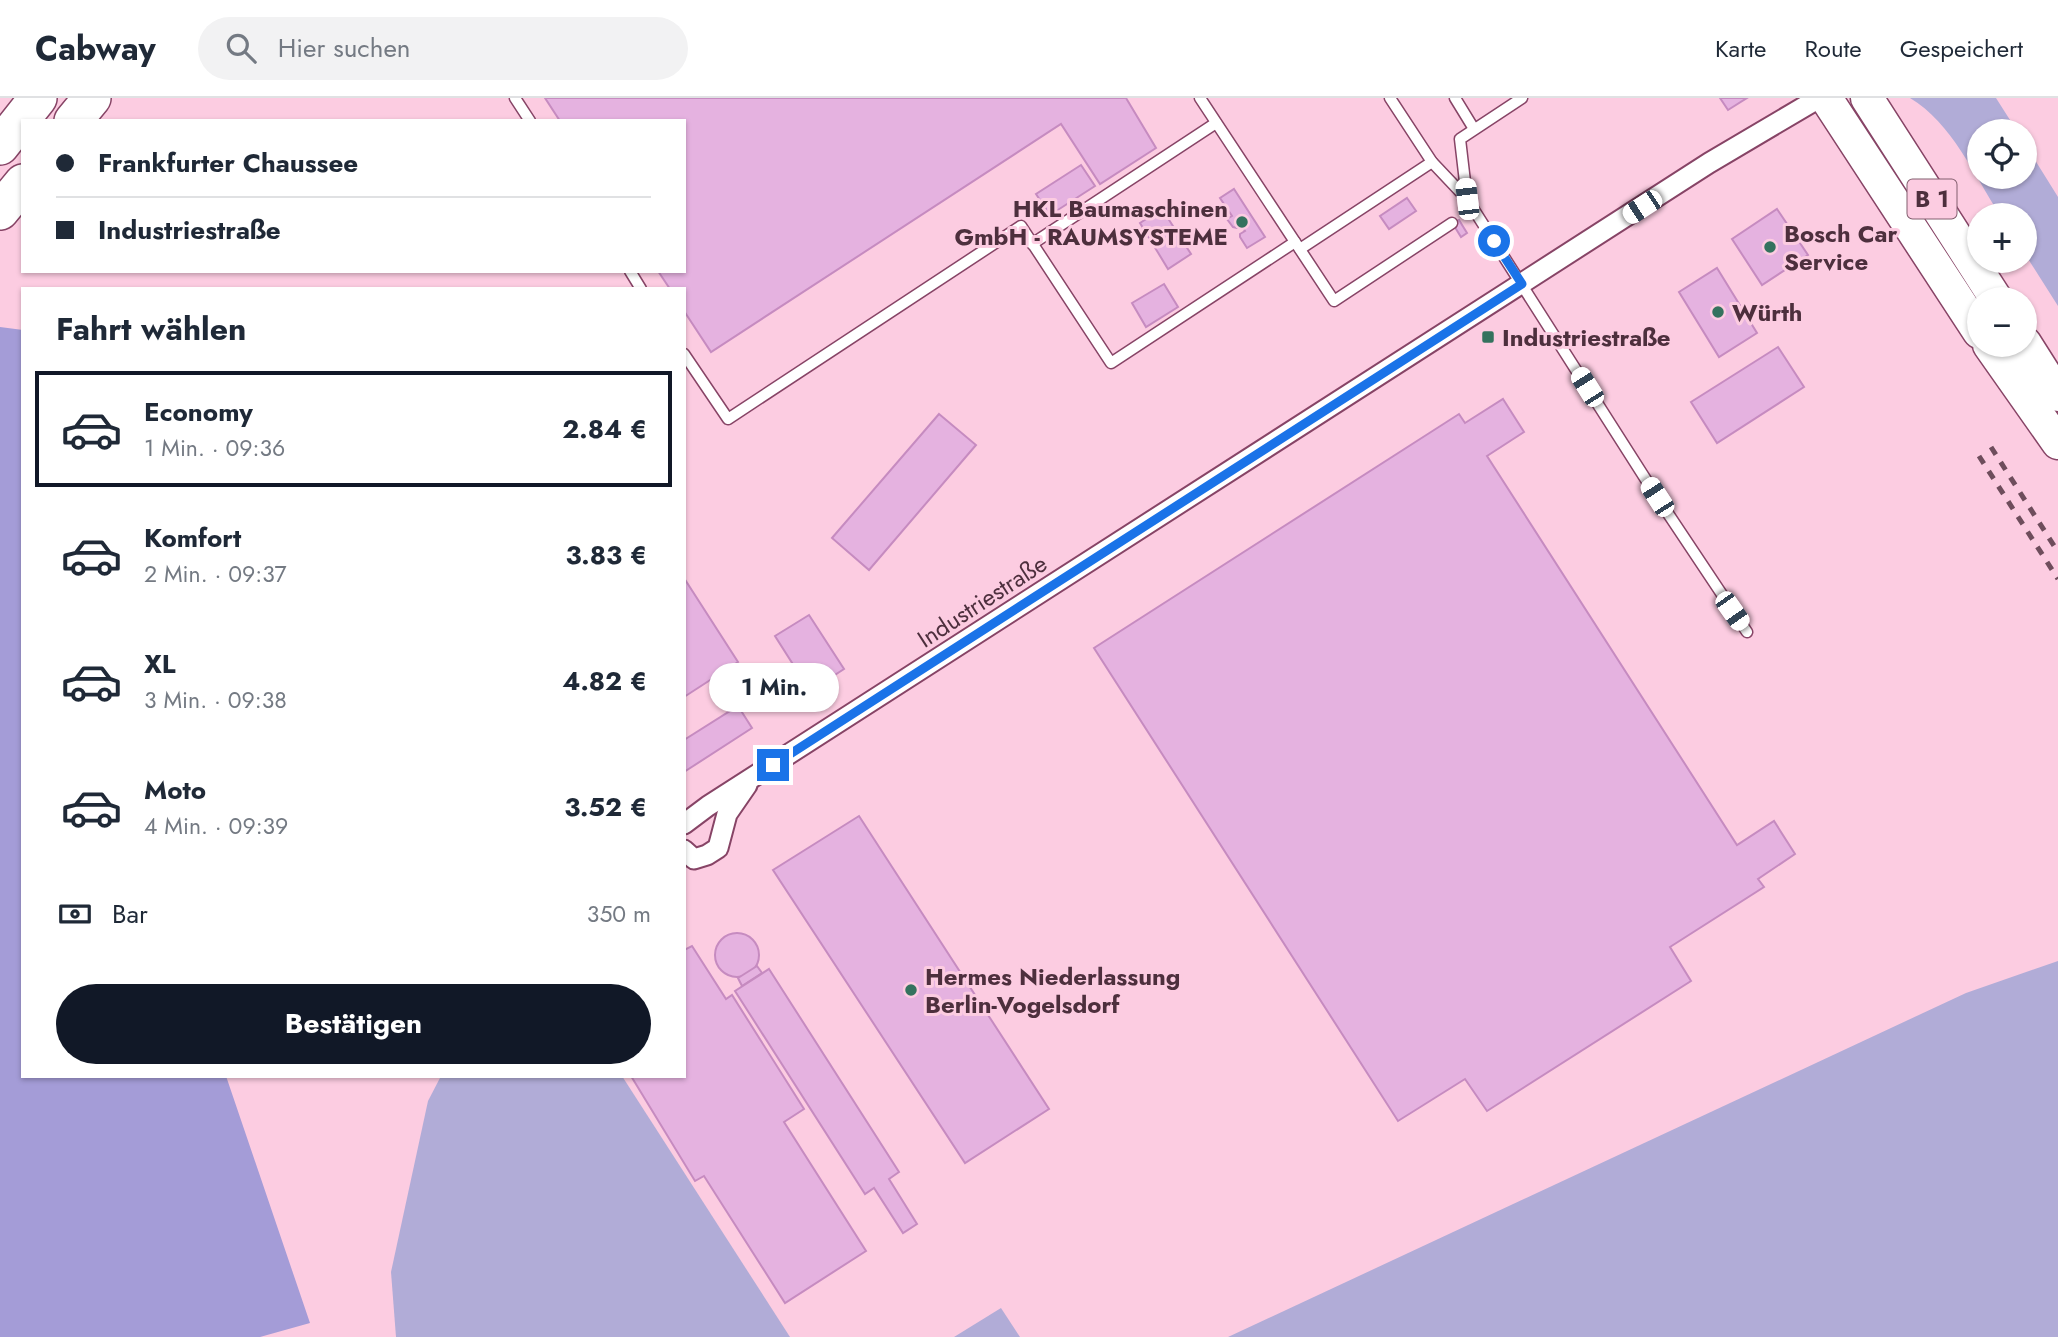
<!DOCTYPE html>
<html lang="de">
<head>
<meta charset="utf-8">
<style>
	:root { --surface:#fff; --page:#f2f2f3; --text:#1f2937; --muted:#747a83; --line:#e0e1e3; --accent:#111827 }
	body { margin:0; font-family:Jost,sans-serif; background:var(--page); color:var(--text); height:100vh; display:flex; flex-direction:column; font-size:26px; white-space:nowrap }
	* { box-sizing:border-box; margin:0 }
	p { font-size:23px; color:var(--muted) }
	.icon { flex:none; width:38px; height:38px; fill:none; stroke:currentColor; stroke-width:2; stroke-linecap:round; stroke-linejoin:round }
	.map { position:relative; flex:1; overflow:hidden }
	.side { position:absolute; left:21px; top:189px; width:665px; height:791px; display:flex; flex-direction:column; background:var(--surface); border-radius:0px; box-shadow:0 2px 5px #0004 }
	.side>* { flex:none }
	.top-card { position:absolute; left:21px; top:21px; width:665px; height:154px; border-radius:0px; box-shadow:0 2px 5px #0004; display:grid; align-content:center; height:154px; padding:0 35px; background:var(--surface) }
	.buttons { position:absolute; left:1967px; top:21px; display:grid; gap:14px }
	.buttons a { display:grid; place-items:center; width:70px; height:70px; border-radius:50%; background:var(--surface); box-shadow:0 2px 5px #0004; font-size:35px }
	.end { position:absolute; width:32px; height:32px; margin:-16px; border:9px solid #1a73e8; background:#fff; box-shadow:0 0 0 4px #fff }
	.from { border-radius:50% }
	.bubble { position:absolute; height:49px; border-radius:24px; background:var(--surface); box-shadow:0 2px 5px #0004; font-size:23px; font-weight:700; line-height:49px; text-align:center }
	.car { position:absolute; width:21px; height:42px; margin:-21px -10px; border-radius:9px; box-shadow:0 0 5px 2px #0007; background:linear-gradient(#fff 24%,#345 0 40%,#fff 0 76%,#345 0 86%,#fff 0) }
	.top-card b { display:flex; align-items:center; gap:24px; height:66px; font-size:26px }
	.top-card b+b { border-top:2px solid var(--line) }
	.top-card i { width:18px; height:18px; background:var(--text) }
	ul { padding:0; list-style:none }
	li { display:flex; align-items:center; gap:21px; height:116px; margin:0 14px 10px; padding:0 21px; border:4px solid transparent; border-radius:0px }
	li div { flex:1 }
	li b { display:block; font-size:26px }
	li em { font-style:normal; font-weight:700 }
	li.active { border-color:var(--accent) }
	li>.icon { width:63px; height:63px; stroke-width:1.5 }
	h2 { padding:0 35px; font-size:32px; line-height:84px }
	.pay { display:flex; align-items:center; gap:18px; height:77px; padding:0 35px; font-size:26px }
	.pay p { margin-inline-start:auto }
	.primary-button { display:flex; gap:14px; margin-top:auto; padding:14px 35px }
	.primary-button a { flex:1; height:80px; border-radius:42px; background:var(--accent); color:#fff; font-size:28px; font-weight:700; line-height:80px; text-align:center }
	header { display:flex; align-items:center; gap:42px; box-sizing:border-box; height:98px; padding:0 35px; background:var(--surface); border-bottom:2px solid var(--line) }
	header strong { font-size:33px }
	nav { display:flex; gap:38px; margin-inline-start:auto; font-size:24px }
	.search { width:490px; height:63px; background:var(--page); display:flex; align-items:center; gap:18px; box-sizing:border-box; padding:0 24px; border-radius:38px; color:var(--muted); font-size:26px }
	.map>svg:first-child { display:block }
</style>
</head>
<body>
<header>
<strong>Cabway</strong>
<div class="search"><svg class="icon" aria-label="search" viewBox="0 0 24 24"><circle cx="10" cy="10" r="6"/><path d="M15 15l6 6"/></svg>Hier suchen</div>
<nav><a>Karte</a><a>Route</a><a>Gespeichert</a></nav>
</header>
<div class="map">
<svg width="2058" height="1239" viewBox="0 0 2058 1239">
	<rect width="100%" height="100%" fill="#fccce1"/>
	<g fill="#b1acd7">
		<path d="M1910,0h86l21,33h-38v46h46v-33l33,53v109l-33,-52v-39h-25c-26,-40 -48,-92 -90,-117z"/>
		<polygon points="2058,863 2058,1239 1228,1239 1966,895"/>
		<polygon points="441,978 622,978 790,1239 396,1239 391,1174 428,1003"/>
		<polygon points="1001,1210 1020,1239 954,1239"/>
	</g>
	<polygon fill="#a49cd7" points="0,229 23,232 23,978 226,978 310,1225 260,1239 0,1239"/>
	<g fill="#e5b2e0" stroke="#c68bc0" stroke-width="2">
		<polygon points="545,0 1126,0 1156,50 1100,86 1061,26 711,254 684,213 684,191 670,191 658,173 684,173 684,23 560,23"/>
		<polygon points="1720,0 1747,0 1728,12"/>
		<polygon points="1081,67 1095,88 1050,117 1036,96"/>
		<polygon points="1234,91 1265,139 1247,150 1240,139 1240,136 1245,133 1241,127 1237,130 1233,129 1227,121 1232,118 1220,100"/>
		<polygon points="1407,100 1416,113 1389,131 1380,118"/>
		<polygon points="1162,111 1191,156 1168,171 1140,125"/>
		<polygon points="1777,111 1808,157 1762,187 1732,141"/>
		<polygon points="1459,122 1467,135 1461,139 1453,126"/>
		<polygon points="1717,170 1757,235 1719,259 1679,194"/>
		<polygon points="1164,186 1178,209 1146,229 1132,205"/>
		<polygon points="1778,249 1804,289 1717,345 1691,304"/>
		<polygon points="1503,301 1524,334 1487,358 1737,747 1774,723 1795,756 1758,781 1764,789 1670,849 1691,883 1487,1013 1465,981 1398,1023 1094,550 1459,316 1465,325"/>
		<polygon points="939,316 976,347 869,472 832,440"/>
		<polygon points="684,480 738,564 684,599"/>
		<polygon points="809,517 844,571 810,593 775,538"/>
		<polygon points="738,608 752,630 684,674 684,642"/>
		<polygon points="859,718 1049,1011 965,1065 773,772"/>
		<circle cx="737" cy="857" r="22"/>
		<polygon points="692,848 726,901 732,897 804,1011 784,1024 866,1153 785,1205 704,1078 695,1083 631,978 684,978 684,852"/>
		<polygon points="757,868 762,875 742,888 738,880"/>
		<polygon points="769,871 899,1074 889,1081 917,1126 903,1135 874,1090 865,1096 735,893"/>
	</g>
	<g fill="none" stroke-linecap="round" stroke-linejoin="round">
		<defs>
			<g id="lane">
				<polyline points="515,0 530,23"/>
				<polyline points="1200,0 1334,203 1452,125"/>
				<polyline points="1390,0 1432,64 1467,101 1657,399 1747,534"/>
				<polyline points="1455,0 1474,31"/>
				<polyline points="1467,101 1460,41 1522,0"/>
				<polyline points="1032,146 1216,25"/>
				<polyline points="1300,151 1432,64"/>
				<polyline points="630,173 641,191"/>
				<polyline points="684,256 728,321 1021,128 1111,265 1295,144"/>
			</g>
			<g id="street">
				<polyline points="684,726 708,708 1709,65 1819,0"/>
				<polyline points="684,752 694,761 707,757 718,750 727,716 747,687"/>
			</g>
			<g id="primary">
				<polyline points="1826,0 1979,234"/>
				<polyline points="1867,0 1996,201"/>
				<polyline points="2025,245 2058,297"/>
				<polyline points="1989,247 2058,345"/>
			</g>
			<g id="highway">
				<polyline points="73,23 92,0"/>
				<polyline points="0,48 38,0"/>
				<polyline points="0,113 23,85"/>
			</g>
		</defs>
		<use href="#lane" stroke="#874466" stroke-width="13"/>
		<use href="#street" stroke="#874466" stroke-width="23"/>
		<use href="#primary" stroke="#874466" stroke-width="35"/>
		<use href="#highway" stroke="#874466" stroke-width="40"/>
		<use href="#lane" stroke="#fff" stroke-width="10"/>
		<use href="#street" stroke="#fff" stroke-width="19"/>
		<use href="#primary" stroke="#fff" stroke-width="32"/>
		<use href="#highway" stroke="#fff" stroke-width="37"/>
		<g stroke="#6e4d5c" stroke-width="5" stroke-dasharray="9 9" stroke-linecap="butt">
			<polyline points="1991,349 2058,454"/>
			<polyline points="1979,358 2058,481"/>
		</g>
	</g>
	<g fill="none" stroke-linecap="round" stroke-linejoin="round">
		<polyline stroke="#1a73e8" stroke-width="9" points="773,667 1522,186 1494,143"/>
	</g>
	<g fill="#34725e" stroke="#fccce1" stroke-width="2.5">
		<circle cx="1242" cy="124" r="7"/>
		<circle cx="1770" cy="149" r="7"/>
		<circle cx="1718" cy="214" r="7"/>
		<rect x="1481" y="232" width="14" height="14" rx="3.5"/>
		<circle cx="911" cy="892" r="7"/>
	</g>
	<g text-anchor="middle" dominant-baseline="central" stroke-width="6" stroke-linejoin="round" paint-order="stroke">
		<rect fill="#fccce1" stroke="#825e6e" stroke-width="2" x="1907.5" y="81.5" width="49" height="39" rx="5"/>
		<g font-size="23" font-weight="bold" fill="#4d2f3d">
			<text x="1932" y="101">B 1</text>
		</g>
		<g font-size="24" font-weight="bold" fill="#4d2f3d" stroke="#fccce1" text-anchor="start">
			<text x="1228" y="110" text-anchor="end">HKL Baumaschinen<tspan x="1228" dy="28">GmbH - RAUMSYSTEME</tspan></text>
			<text x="1784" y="135">Bosch Car<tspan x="1784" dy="28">Service</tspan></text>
			<text x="1732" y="214">Würth</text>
			<text x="1502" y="239">Industriestraße</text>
			<text x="925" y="878">Hermes Niederlassung<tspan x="925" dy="28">Berlin-Vogelsdorf</tspan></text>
		</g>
		<g font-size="24" fill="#4d2f3d" stroke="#fccce1">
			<text transform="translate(982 503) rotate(-33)">Industriestraße</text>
		</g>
	</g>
</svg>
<div class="buttons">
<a><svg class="icon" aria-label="locate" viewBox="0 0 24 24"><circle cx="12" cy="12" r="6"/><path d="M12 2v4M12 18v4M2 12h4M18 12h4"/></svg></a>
<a>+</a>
<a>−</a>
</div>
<i class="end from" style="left:1494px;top:143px"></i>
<i class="end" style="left:773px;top:667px"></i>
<div class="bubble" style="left:709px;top:565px;width:130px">1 Min.</div>
<i class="car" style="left:1467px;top:101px;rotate:353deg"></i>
<i class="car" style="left:1642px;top:109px;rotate:237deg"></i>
<i class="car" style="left:1587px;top:289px;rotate:328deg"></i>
<i class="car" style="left:1657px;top:399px;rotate:327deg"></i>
<i class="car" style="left:1732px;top:513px;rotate:145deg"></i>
<div class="top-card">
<b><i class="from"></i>Frankfurter Chaussee</b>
<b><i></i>Industriestraße</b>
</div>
<section class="side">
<h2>Fahrt wählen</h2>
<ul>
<li class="active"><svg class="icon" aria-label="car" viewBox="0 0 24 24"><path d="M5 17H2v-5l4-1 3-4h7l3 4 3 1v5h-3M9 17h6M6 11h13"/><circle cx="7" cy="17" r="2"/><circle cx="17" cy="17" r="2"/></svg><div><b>Economy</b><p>1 Min. · 09:36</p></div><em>2.84 €</em></li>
<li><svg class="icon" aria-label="car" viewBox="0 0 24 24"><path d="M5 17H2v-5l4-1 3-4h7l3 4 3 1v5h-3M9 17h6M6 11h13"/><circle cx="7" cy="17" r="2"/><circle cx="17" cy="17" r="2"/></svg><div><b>Komfort</b><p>2 Min. · 09:37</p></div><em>3.83 €</em></li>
<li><svg class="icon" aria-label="car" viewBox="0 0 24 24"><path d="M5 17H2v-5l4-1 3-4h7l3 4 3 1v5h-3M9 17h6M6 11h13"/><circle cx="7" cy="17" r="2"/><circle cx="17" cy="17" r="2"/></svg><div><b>XL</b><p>3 Min. · 09:38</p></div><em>4.82 €</em></li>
<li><svg class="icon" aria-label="car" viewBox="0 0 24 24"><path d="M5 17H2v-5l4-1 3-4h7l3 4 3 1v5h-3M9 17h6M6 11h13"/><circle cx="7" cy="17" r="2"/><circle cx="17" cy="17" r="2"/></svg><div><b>Moto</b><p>4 Min. · 09:39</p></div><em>3.52 €</em></li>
</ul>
<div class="pay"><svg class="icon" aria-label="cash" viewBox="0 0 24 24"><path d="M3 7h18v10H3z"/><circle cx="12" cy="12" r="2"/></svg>Bar<p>350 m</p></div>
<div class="primary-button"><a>Bestätigen</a></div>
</section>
</div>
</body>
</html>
